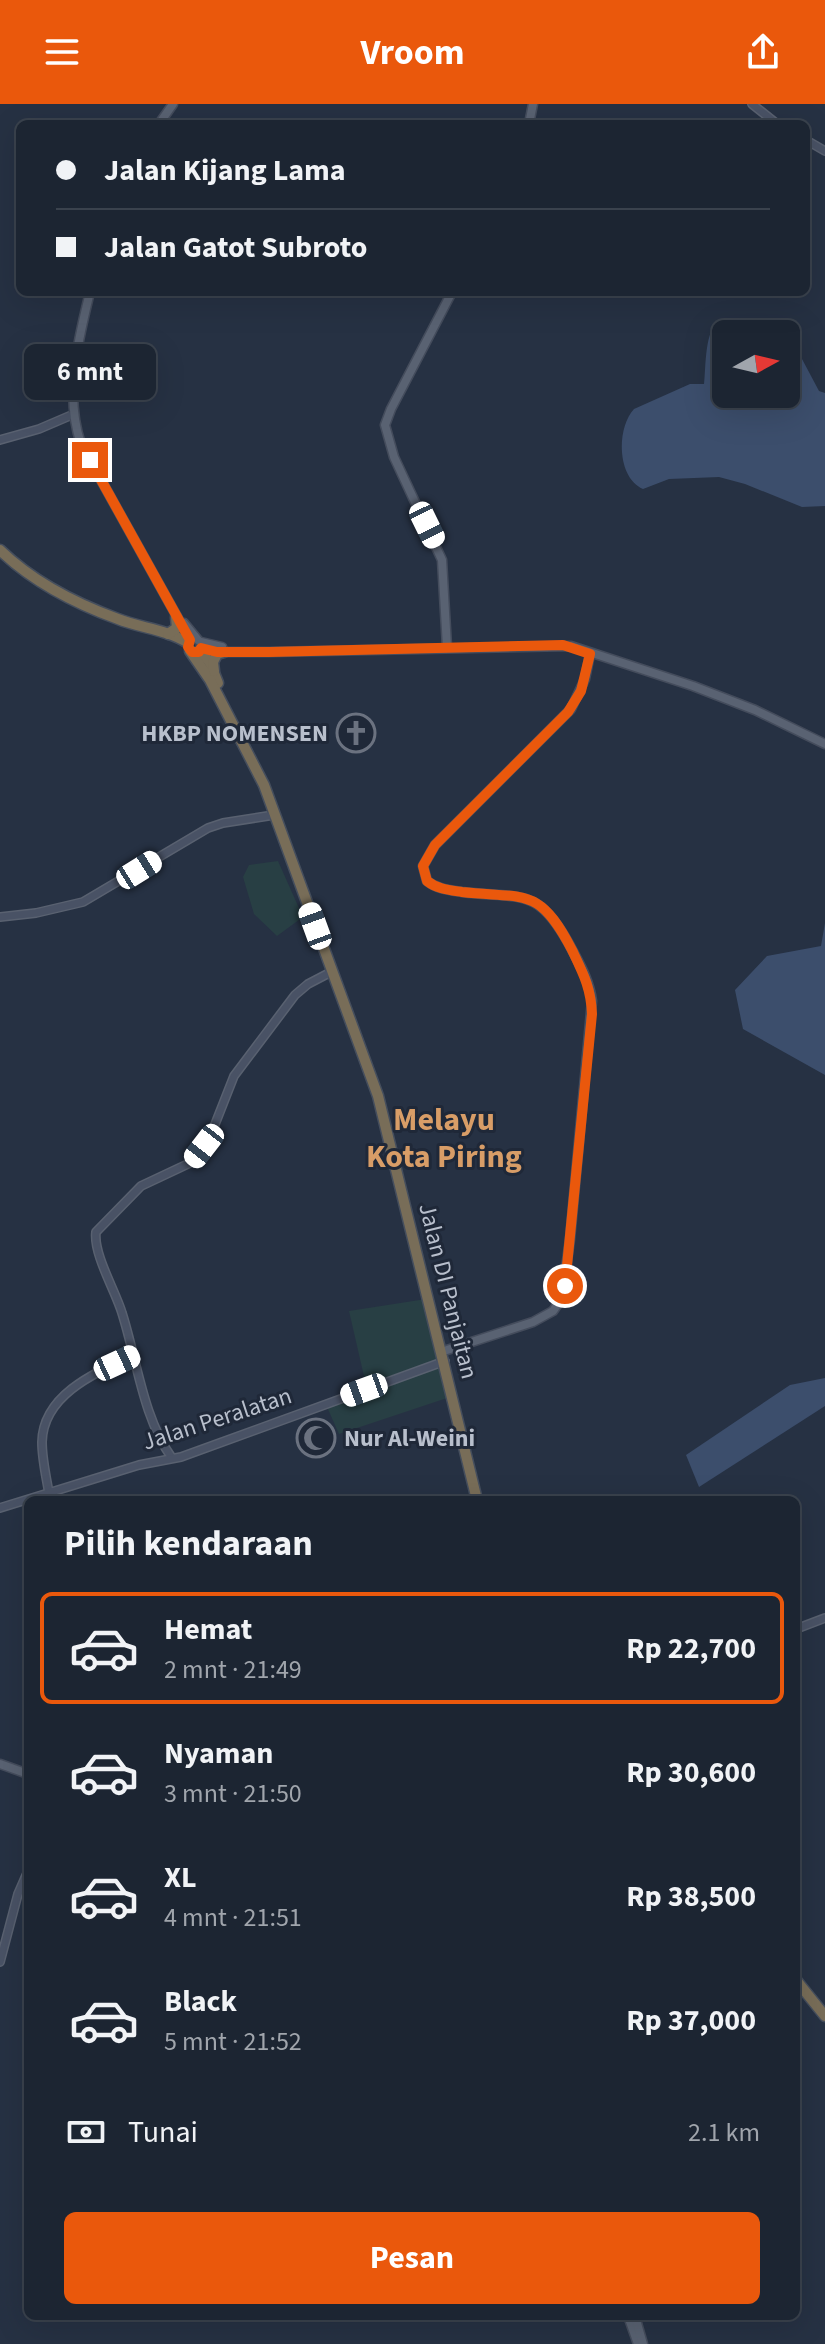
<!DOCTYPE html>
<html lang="id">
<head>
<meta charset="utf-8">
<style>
	:root { --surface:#1c2532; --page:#29313e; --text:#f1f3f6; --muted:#a0a5ac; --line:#3a424d; --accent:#ea580c }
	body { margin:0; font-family:"Source Sans 3",sans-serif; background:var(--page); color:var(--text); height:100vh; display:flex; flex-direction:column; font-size:30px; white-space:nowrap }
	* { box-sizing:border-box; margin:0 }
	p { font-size:26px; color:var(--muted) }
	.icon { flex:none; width:44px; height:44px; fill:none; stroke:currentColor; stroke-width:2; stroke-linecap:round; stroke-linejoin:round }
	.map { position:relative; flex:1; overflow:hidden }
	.panel { position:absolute; left:24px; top:1392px; width:776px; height:824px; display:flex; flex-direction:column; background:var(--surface); border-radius:12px; box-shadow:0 8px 32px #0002,0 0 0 2px var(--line) }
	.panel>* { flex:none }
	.banner { position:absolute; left:16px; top:16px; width:794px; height:176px; border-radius:12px; box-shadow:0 8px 32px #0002,0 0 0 2px var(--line); display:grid; align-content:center; height:176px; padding:0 40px; background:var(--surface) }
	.needle { width:52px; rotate:82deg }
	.buttons { position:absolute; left:712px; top:216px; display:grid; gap:16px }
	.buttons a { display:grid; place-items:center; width:88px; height:88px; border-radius:12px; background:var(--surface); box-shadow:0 8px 32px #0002,0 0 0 2px var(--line); font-size:40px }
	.end { position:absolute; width:36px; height:36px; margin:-18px; border:10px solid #ea580c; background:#fff; box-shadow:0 0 0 4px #fff }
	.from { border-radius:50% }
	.bubble { position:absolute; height:56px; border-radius:12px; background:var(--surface); box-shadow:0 8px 32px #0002,0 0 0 2px var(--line); font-size:26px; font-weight:700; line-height:56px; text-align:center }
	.car { position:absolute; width:24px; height:48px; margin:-24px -12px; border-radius:10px; box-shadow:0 0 6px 2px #0007; background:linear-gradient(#fff 24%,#345 0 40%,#fff 0 76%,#345 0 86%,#fff 0) }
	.banner b { display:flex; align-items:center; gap:28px; height:76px; font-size:30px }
	.banner b+b { border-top:2px solid var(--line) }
	.banner i { width:20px; height:20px; background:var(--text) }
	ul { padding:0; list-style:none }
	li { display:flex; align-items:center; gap:24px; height:112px; margin:0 16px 12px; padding:0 24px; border:4px solid transparent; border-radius:12px }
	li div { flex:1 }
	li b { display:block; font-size:30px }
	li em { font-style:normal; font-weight:700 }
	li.active { border-color:var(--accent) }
	li>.icon { width:72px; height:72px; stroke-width:1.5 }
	h2 { padding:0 40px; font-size:36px; line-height:96px }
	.pay { display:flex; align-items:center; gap:20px; height:88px; padding:0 40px; font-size:30px }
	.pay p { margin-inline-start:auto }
	.primary-button { display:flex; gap:16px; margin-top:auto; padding:16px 40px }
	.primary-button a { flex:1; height:92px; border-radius:12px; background:var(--accent); color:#fff; font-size:32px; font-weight:700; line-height:92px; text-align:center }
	header { display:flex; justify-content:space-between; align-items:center; height:104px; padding:0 40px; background:var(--accent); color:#fff; font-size:36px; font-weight:700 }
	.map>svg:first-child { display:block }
</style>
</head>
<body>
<header><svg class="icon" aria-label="menu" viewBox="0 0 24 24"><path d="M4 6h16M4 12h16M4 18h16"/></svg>Vroom<svg class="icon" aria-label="share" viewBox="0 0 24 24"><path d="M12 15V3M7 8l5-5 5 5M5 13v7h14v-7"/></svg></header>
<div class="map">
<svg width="825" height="2240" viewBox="0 0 825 2240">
	<rect width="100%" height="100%" fill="#263143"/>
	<g fill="#283f44">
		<polygon points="278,757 303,813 277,832 254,810 243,773 249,761"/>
		<polygon points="426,1195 440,1254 366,1281 349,1207"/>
		<polygon points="442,1261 450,1293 339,1330 327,1303"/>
	</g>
	<g fill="#3c4e6c">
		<path d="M735,215l44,15h-53v60h60v-53l16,18 17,32 6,2v113l-23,1 -57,-23 -26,-7 -50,2 -26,10c-26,-11 -27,-60 -9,-80l56,-25h14c2,-15 0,-57 17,-64 4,-2 9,-1 14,-1z"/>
		<polygon points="825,819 825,971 743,925 735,886 767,852 821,842"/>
		<polygon points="825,1274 825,1302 699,1383 686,1351 790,1281"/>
	</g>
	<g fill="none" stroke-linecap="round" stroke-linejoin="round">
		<defs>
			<g id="secondary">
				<polyline points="752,0 777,20"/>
				<polyline points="806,36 825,47"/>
				<polyline points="0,336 39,325 74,310"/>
				<polyline points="0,813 36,809 83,798 208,724 223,719 274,711"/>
				<path d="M172,1354c-29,-40 -35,-98 -50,-145 -6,-21 -29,-59 -26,-81l45,-46 51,-24 18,-25 24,-61 61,-81 13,-11 23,-12"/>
				<path d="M49,1389c-3,-17 -7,-34 -7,-51 1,-48 55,-70 92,-87"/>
				<polyline points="0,1404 139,1361 181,1353 445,1257"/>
				<polyline points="796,1525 825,1514"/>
				<polyline points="0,1858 18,1790 28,1767"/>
			</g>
			<g id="primary">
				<polyline points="159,20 173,0"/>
				<polyline points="529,20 533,0"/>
				<path d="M90,188c-12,49 -26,103 -9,152l109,196"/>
				<polyline points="184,519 198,536"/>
				<polyline points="201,538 222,543"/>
				<polyline points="447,543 442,456 394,353 385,321 391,305 452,188"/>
				<polyline points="201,544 217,548 269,548 571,542 693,582 755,606 825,640"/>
				<path d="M447,1246l86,-28 20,-11 9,-13 8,-59 22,-238c-3,-22 -13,-38 -23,-57 -32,-58 -48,-45 -107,-52 -13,-2 -25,-3 -35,-11l-4,-15 12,-21 136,-136 14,-30 5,-25"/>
				<polyline points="0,1660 28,1670"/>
				<polyline points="628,2212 638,2240"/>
				<polyline points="635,2212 643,2240"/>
			</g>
			<g id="highway">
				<path d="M0,446c32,31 77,54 118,69 23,9 50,11 70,24"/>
				<polyline points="168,530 177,524 176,513"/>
				<polyline points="200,546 210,559 218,579"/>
				<polyline points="190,547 210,576 264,681 378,992 477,1396"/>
				<polyline points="214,567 213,558 217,550 224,548"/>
				<polyline points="796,1876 825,1912"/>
			</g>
		</defs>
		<use href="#secondary" stroke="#596170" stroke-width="10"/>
		<use href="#primary" stroke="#444c5c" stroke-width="11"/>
		<use href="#highway" stroke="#454e5d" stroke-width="13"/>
		<use href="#secondary" stroke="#495265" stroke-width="7"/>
		<use href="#primary" stroke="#596272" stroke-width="8"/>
		<use href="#highway" stroke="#786d58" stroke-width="10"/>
	</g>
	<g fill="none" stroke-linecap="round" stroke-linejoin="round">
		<path stroke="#ea580c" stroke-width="10" d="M90,356l100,180 -2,7 4,5h7l2,-4 16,4h52l294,-7 27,9 -9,37 -13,21 -133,133 -12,21 4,15c10,8 22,9 35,11 64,7 77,-6 110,58 11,23 19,38 20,64l-27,272"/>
	</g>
	<defs>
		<symbol id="church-ring" viewBox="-11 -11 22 22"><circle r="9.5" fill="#1f2838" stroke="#6b7280" stroke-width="1.5"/><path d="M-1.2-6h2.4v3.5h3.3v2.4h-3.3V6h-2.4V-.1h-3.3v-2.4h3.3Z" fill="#6b7280"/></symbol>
		<symbol id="mosque-ring" viewBox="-11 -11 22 22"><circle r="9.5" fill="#1f2838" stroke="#6b7280" stroke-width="1.5"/><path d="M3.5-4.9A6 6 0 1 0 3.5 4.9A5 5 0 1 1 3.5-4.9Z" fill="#6b7280"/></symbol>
	</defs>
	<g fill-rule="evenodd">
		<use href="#church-ring" x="334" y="607" width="44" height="44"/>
		<use href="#mosque-ring" x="294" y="1312" width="44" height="44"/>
	</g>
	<g text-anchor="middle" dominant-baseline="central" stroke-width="6" stroke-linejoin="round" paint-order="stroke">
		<g font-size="24" font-weight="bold" fill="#b8bfcc" stroke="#1f2838" text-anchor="end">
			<text x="328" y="629">HKBP NOMENSEN</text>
			<text x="344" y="1334" text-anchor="start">Nur Al-Weini</text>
		</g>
		<g font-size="24" fill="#b8bfcc" stroke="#1f2838">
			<text transform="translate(448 1187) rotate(76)">Jalan DI Panjaitan</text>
			<text transform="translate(217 1315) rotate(-18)">Jalan Peralatan</text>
		</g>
		<g font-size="32" font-weight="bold" fill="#d89d67" stroke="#1f2838">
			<text x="444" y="1016">Melayu<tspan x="444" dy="37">Kota Piring</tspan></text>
		</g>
	</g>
</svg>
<div class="buttons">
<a><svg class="needle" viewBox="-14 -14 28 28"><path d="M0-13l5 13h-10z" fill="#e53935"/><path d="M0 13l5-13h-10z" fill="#a0a5ac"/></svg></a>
</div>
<i class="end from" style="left:565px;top:1182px"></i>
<i class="end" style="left:90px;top:356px"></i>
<div class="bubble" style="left:24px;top:240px;width:132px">6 mnt</div>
<i class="car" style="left:427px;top:421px;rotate:154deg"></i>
<i class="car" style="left:139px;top:766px;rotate:58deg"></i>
<i class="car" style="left:315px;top:822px;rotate:340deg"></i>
<i class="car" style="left:204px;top:1042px;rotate:218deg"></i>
<i class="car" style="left:117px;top:1259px;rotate:65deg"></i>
<i class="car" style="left:364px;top:1286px;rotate:250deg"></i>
<div class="banner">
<b><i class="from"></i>Jalan Kijang Lama</b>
<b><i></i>Jalan Gatot Subroto</b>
</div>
<section class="panel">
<h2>Pilih kendaraan</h2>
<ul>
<li class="active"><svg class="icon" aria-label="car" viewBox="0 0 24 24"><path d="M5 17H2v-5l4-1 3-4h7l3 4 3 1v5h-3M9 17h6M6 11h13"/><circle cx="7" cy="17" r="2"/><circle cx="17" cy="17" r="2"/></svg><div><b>Hemat</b><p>2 mnt · 21:49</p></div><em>Rp 22,700</em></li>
<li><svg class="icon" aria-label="car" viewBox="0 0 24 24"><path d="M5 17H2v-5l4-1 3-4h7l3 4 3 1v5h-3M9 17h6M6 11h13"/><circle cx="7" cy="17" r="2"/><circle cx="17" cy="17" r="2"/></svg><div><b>Nyaman</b><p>3 mnt · 21:50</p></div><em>Rp 30,600</em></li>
<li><svg class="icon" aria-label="car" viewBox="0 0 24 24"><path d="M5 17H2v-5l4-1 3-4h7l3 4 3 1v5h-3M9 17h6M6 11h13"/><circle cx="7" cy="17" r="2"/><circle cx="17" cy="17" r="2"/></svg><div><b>XL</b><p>4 mnt · 21:51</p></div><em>Rp 38,500</em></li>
<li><svg class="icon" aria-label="car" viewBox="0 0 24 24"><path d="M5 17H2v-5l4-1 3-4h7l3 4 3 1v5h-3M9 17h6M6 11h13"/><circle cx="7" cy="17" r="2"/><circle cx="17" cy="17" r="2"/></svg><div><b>Black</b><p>5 mnt · 21:52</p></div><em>Rp 37,000</em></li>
</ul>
<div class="pay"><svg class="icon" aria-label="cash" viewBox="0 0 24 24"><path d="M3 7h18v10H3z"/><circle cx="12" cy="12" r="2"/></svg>Tunai<p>2.1 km</p></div>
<div class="primary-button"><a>Pesan</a></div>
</section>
</div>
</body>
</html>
